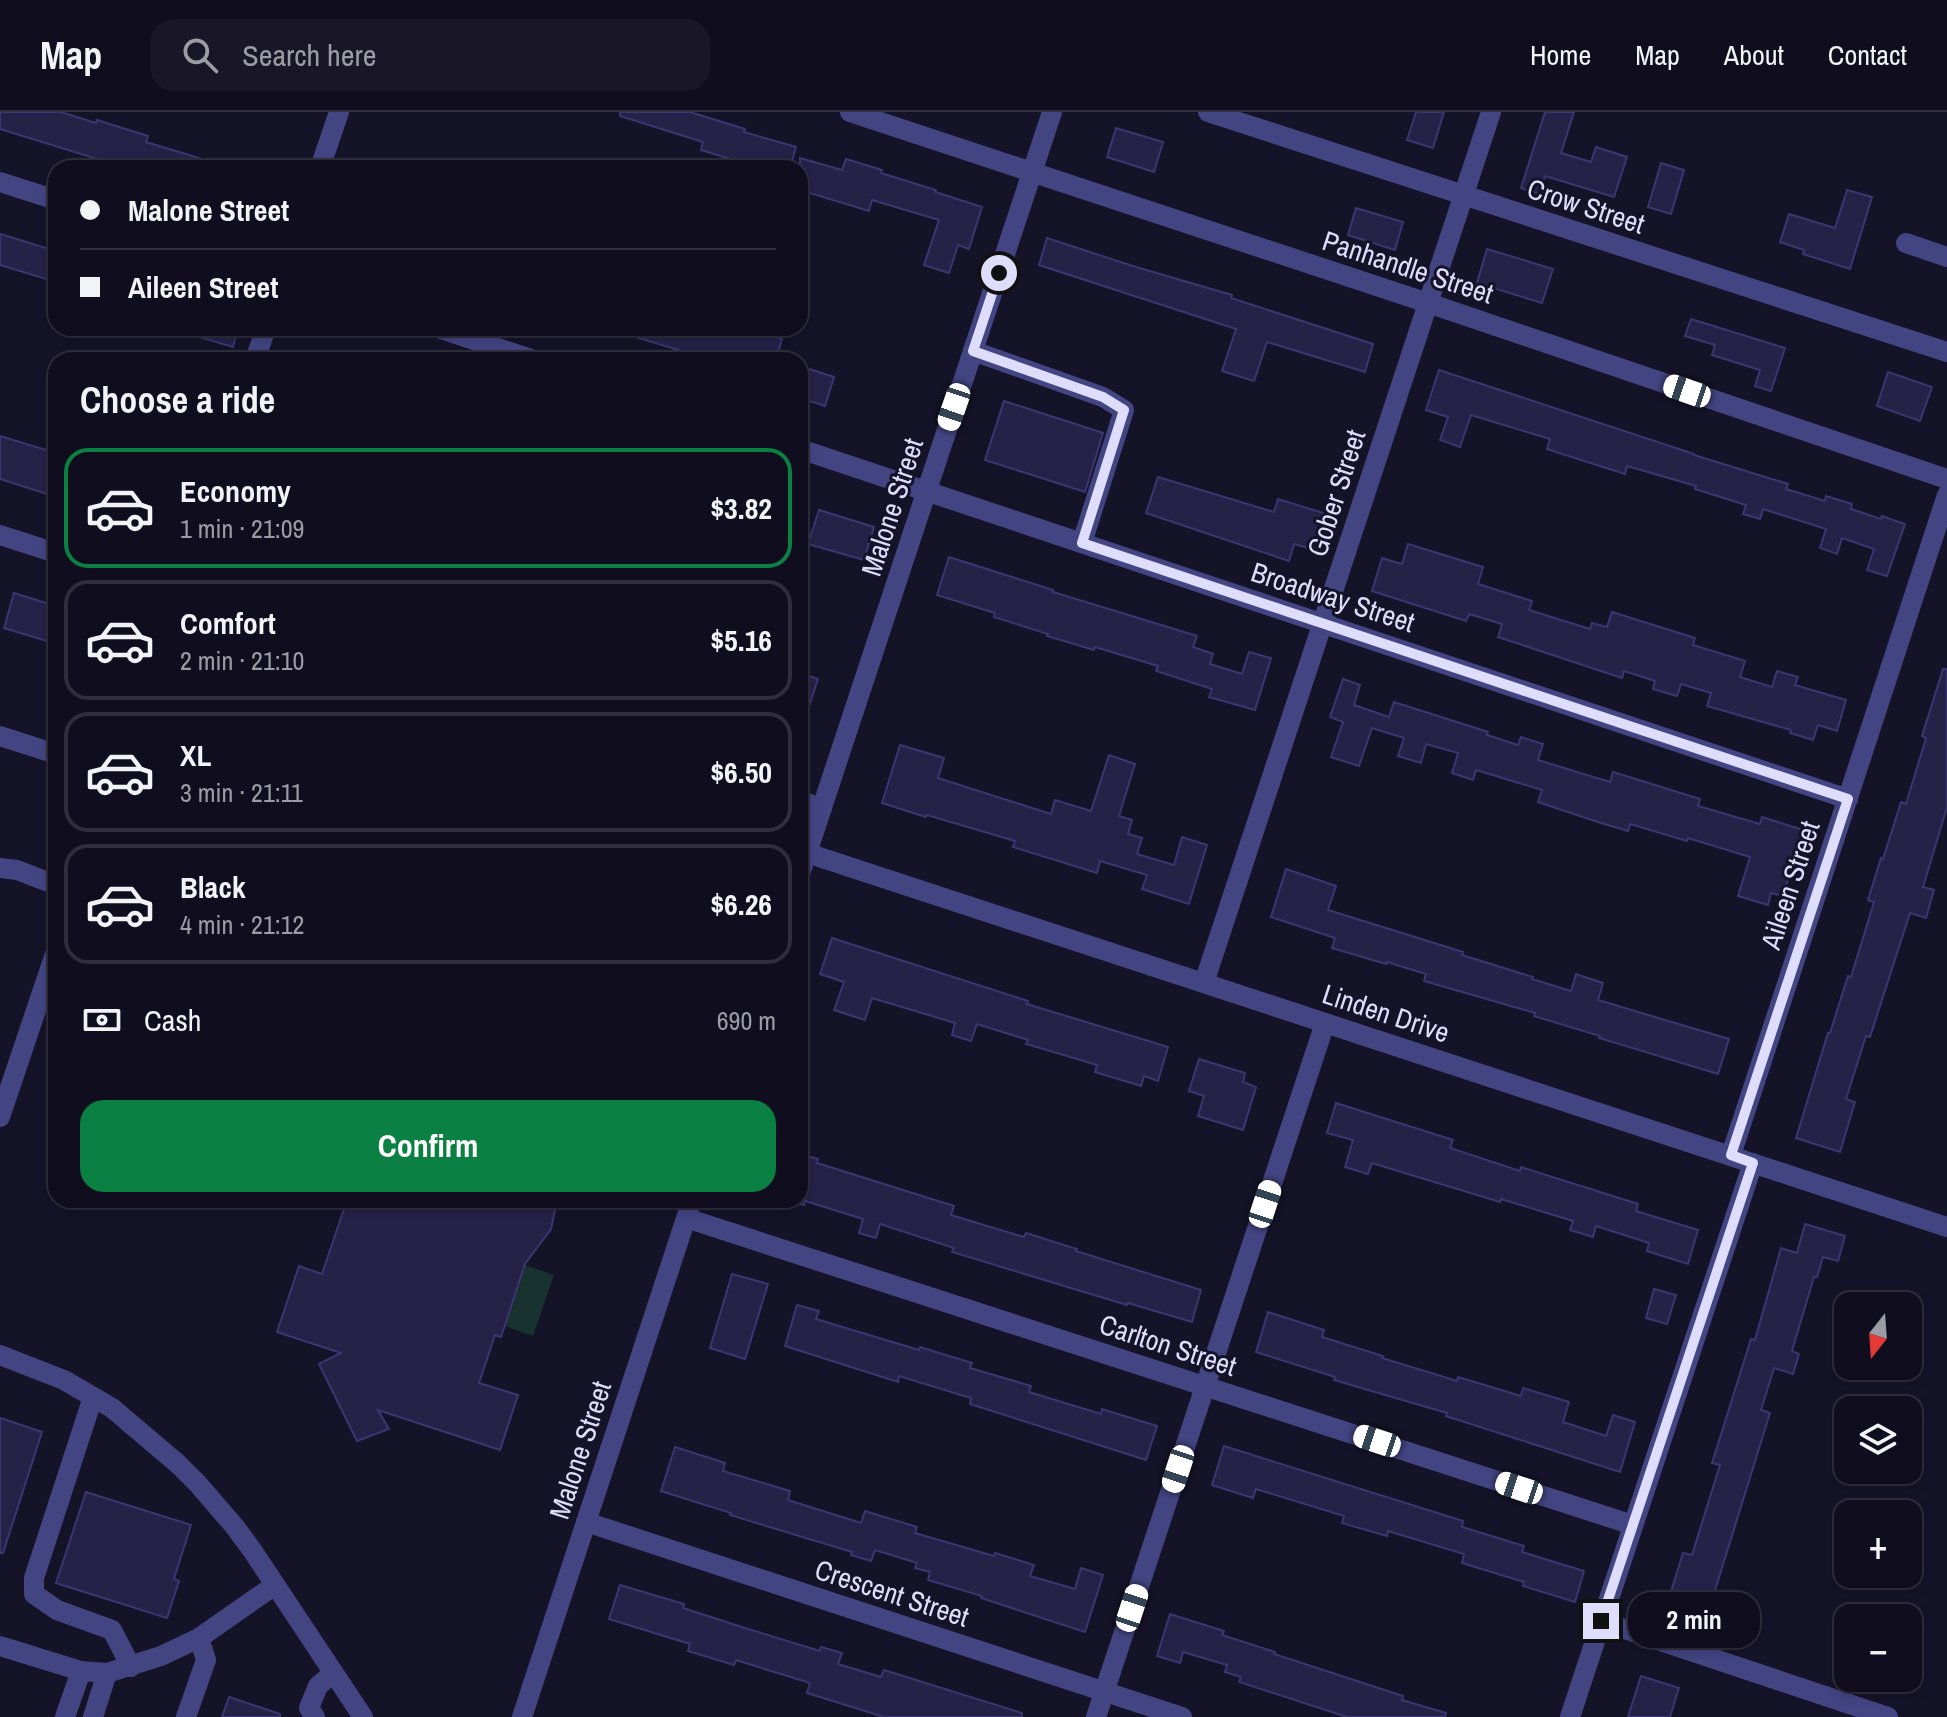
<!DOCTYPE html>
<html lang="en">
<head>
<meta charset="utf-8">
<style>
	:root { --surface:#100e1e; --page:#191727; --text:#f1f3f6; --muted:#9c9ca4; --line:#302e3c; --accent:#0b8043 }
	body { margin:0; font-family:"Archivo Narrow",sans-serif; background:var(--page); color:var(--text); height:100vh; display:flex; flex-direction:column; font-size:30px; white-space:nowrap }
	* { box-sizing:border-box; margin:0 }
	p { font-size:26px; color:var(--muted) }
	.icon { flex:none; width:44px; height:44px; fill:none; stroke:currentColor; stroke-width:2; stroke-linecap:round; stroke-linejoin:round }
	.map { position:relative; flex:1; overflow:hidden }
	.side { position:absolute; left:48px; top:240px; width:760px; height:856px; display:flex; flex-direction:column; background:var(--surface); border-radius:24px; box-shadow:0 4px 12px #0003,0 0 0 2px var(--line) }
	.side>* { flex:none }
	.guide { position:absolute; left:48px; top:48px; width:760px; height:176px; border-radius:24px; box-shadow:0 4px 12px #0003,0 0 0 2px var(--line); display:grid; align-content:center; height:176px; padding:0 32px; background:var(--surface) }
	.needle { width:52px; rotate:197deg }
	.tools { position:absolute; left:1834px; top:1180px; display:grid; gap:16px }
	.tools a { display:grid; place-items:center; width:88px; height:88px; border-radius:16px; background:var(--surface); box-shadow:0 4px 12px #0003,0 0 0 2px var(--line); font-size:40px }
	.end { position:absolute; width:36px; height:36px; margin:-18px; border:10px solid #dfddfc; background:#111; box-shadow:0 0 0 4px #111 }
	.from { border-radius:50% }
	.bubble { position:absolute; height:56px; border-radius:24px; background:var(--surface); box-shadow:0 4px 12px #0003,0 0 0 2px var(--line); font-size:26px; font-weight:700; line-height:56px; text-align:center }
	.car { position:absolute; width:24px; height:48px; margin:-24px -12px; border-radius:10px; box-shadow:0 0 6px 2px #0007; background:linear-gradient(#fff 24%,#345 0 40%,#fff 0 76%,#345 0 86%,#fff 0) }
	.guide b { display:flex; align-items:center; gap:28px; height:76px; font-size:30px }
	.guide b+b { border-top:2px solid var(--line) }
	.guide i { width:20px; height:20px; background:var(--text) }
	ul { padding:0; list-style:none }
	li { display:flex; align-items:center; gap:24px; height:120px; margin:0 16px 12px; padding:0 16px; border:4px solid var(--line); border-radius:24px }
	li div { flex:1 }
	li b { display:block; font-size:30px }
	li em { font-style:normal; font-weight:700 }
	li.selected { border-color:var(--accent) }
	li>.icon { width:72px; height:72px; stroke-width:1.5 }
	h2 { padding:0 32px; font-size:36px; line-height:96px }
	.pay { display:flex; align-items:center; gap:20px; height:88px; padding:0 32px; font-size:30px }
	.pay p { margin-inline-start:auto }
	.button { display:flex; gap:16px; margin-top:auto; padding:16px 32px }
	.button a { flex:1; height:92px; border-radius:24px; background:var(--accent); color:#fff; font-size:32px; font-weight:700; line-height:92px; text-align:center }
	header { display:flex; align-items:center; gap:48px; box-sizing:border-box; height:112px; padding:0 40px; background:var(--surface); border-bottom:2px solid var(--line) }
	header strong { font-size:38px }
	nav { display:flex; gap:44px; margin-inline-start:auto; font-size:28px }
	.search { width:560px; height:72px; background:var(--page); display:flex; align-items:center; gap:20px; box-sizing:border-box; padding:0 28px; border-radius:24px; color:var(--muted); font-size:30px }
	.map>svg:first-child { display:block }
</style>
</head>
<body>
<header>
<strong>Map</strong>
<div class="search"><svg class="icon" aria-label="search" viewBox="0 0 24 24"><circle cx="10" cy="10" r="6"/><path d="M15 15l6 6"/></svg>Search here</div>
<nav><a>Home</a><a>Map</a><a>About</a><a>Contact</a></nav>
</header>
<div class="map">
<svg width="1947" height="1605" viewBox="0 0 1947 1605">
	<rect width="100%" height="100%" fill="#151328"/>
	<polygon fill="#17322f" points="525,1153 554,1163 533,1224 505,1214"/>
	<g fill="#262147" stroke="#3d3571" stroke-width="2">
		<polygon points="0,0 61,0 96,11 97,8 148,24 146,30 219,52 219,56 126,56 0,17"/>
		<polygon points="620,0 690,0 745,17 744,20 796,35 790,56 760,56 701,38 703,30 620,4"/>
		<polygon points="1416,0 1444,0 1433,36 1407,28"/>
		<polygon points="1545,0 1574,0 1561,41 1591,50 1596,35 1627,45 1614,85 1545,64 1540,82 1521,76"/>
		<polygon points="1116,16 1163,30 1154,60 1107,45"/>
		<polygon points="800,46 842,58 846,47 882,58 881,61 936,78 935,80 982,95 969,137 958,133 949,161 924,153 939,108 872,88 869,99 800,78"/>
		<polygon points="1661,51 1684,58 1671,102 1648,95"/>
		<polygon points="1847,78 1872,85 1850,157 1803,142 1804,138 1780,130 1789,102 1835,116"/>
		<polygon points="1356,96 1403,110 1395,138 1348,123"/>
		<polygon points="0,122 56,139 56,170 0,153"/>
		<polygon points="1047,126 1136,155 1232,183 1231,186 1373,232 1365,260 1267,230 1254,269 1222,259 1236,217 1039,153"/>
		<polygon points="1487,137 1553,157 1542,191 1477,171"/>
		<polygon points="1691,207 1785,236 1771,279 1755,274 1760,258 1712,243 1715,233 1685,224"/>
		<polygon points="184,216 238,216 233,235 183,220"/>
		<polygon points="619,216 710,216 732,223 735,216 746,216 782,227 776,248 711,248 619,220"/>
		<polygon points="800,254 834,265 825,294 800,286"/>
		<polygon points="1439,258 1694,342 1694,343 1788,372 1786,377 1825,389 1826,384 1852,392 1851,397 1881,407 1882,404 1905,412 1887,464 1867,458 1874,437 1842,426 1837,442 1820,436 1826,417 1763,397 1760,407 1743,402 1746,393 1695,377 1696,374 1627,354 1625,362 1603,355 1547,337 1550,327 1471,303 1460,335 1440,328 1448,305 1426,298"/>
		<polygon points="1888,260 1932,275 1920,309 1877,294"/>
		<polygon points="1004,289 1103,321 1085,380 985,348"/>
		<polygon points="0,324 56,341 56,385 0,367"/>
		<polygon points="1158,365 1274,400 1278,387 1323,401 1312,437 1294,432 1289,449 1146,401"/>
		<polygon points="819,398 874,415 864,448 808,432"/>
		<polygon points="1408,432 1483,455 1478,472 1532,489 1529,498 1590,517 1592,511 1607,515 1612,500 1695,526 1693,533 1745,549 1740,565 1772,575 1777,559 1798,565 1795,573 1846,588 1837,619 1818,613 1813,628 1790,621 1791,618 1707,594 1711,581 1681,572 1677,584 1653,577 1655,569 1624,559 1622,566 1498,525 1502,512 1469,502 1466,509 1372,479 1382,446 1402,452"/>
		<polygon points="949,445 1053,478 1053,480 1197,524 1193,535 1213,542 1210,552 1242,562 1249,540 1271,546 1255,598 1209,585 1212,577 1156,559 1158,554 1095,535 1094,538 1047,524 1048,522 994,505 995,501 937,483"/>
		<polygon points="14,481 56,494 56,512 50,530 4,516"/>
		<polygon points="1943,557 1947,557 1947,695 1923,775 1934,778 1926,806 1910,801 1870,925 1866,924 1846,987 1855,990 1840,1040 1796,1026 1828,921 1830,921 1848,864 1851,865 1874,790 1868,788 1881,746 1883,747 1901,690 1906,692 1926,626 1922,624"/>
		<polygon points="800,561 818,567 803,613 800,612"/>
		<polygon points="1343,567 1360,573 1354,593 1389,605 1394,590 1488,620 1487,623 1518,633 1521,625 1543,632 1538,648 1610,670 1613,660 1700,687 1698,694 1760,712 1762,705 1803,718 1783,784 1771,781 1768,793 1738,784 1750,745 1688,726 1687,729 1630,712 1628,719 1598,710 1538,690 1542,678 1476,658 1473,668 1452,661 1458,641 1426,632 1421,651 1398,644 1404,626 1372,616 1359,654 1331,645 1343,610 1330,605"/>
		<polygon points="900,633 944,646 938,666 1051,702 1055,688 1091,699 1109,643 1135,652 1119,704 1132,708 1128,722 1142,726 1137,742 1174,753 1182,725 1207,733 1189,792 1142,777 1147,763 1100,749 1097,761 1013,735 1015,729 927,703 926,705 882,691"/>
		<polygon points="1286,757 1336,774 1328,798 1463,840 1462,843 1533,865 1532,867 1571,879 1576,862 1603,871 1598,888 1729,927 1718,962 1599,926 1600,924 1534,904 1535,901 1424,869 1426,862 1387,850 1386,852 1332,836 1335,826 1271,805"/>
		<polygon points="832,826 1028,889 1027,892 1168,935 1158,969 1144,964 1141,974 1095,960 1097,953 1026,932 1028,928 977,912 971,929 952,923 955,911 872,886 865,908 834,898 844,870 820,862"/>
		<polygon points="1199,947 1245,961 1243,970 1256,975 1243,1018 1198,1004 1204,984 1189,979"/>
		<polygon points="1336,991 1453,1028 1450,1036 1520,1059 1521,1055 1638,1092 1636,1099 1698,1118 1688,1152 1647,1139 1649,1131 1596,1114 1593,1125 1570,1118 1573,1109 1501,1087 1500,1090 1372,1051 1368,1062 1345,1055 1353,1028 1327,1021"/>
		<polygon points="800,1042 818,1047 817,1051 954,1094 951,1103 1024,1125 1026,1121 1077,1137 1076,1139 1201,1178 1192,1210 1128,1191 1127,1193 952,1140 954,1136 880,1112 876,1126 859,1121 863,1107 805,1089 804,1093 800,1092"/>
		<polygon points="347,1088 379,1088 393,1093 394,1088 557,1088 551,1117 525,1152 501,1225 495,1223 479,1271 518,1283 500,1338 378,1298 389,1317 357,1329 319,1252 341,1241 277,1220 299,1154 322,1162"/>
		<polygon points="1805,1112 1845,1124 1838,1149 1823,1145 1817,1165 1814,1165 1792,1239 1799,1242 1793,1262 1774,1256 1761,1298 1770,1301 1708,1501 1668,1489 1683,1441 1692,1443 1720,1353 1712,1351 1751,1227 1755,1228 1781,1136 1797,1141"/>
		<polygon points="732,1162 768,1172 745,1247 710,1236"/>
		<polygon points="1654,1177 1676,1183 1667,1212 1646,1206"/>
		<polygon points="797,1193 819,1199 816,1207 919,1238 920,1235 972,1251 970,1256 1031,1274 1029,1280 1101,1302 1102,1297 1157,1314 1146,1348 970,1292 971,1286 899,1264 898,1270 785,1234"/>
		<polygon points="1268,1200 1324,1218 1322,1225 1383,1244 1382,1246 1457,1269 1458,1265 1521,1284 1523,1276 1569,1290 1563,1310 1606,1324 1613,1303 1635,1310 1620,1360 1446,1304 1447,1301 1334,1268 1335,1265 1256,1240"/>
		<polygon points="0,1306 42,1320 3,1441 0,1441"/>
		<polygon points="1224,1334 1463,1409 1462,1415 1524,1434 1522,1440 1584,1459 1575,1490 1523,1474 1524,1470 1462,1451 1464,1442 1388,1419 1387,1424 1342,1411 1344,1404 1256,1377 1253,1386 1212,1373"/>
		<polygon points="675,1335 725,1351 723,1359 790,1379 788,1388 861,1411 865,1399 917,1415 915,1421 994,1444 995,1441 1034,1453 1030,1464 1075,1477 1081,1456 1103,1463 1085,1520 981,1486 982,1484 928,1468 930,1460 915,1456 917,1451 875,1438 871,1449 851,1443 852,1440 730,1403 731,1401 661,1379"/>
		<polygon points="86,1380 191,1413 174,1467 179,1469 167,1506 56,1471"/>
		<polygon points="620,1473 684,1492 683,1496 745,1516 820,1539 821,1535 842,1541 838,1552 881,1565 884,1558 1022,1601 1022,1605 884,1605 807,1581 810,1571 736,1548 734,1553 688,1539 690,1532 609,1507"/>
		<polygon points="1170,1502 1224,1519 1222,1523 1275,1540 1274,1542 1403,1584 1402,1588 1446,1601 1445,1605 1347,1605 1239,1570 1241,1565 1225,1560 1227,1553 1183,1540 1180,1551 1157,1544"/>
		<polygon points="1641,1564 1679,1576 1670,1605 1628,1605"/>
		<polygon points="229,1585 280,1602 280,1605 222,1605"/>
	</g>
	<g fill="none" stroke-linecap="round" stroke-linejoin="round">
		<g stroke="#434583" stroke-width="20">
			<polyline points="850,0 1428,191 1947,367"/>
			<polyline points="1208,0 1947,240"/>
			<polyline points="320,56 339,0"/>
			<polyline points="0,70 56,88"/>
			<polyline points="1906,131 1947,145"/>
			<polyline points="438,216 534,248"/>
			<polyline points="973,239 1103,285 1124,298 1082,431"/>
			<polyline points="255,248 266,216"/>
			<polyline points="800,337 1848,687"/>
			<polyline points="0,423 56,441"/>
			<polyline points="0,624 56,642"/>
			<polyline points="800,689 822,696"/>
			<polyline points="807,741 1947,1115"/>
			<polyline points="0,756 17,758 56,773"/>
			<polyline points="800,762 1052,0"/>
			<polyline points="1204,871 1491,0"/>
			<polyline points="0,1005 56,839"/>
			<polyline points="1731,1043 1947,383"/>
			<polyline points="686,1106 1633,1413"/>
			<polyline points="0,1243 64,1268 112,1296 178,1352 198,1372 235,1415 252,1438 363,1605"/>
			<polyline points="93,1285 34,1466 34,1482 57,1498 112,1518 131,1555"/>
			<polyline points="586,1410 1182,1605"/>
			<polyline points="1601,1509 1888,1605"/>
			<polyline points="0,1534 81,1559 107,1561 161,1544 199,1526 275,1473"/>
			<polyline points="65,1605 81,1559"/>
			<polyline points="93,1605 107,1561"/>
			<polyline points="186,1605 206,1548 199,1526"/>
			<polyline points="315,1605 309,1596 318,1574 333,1561"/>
			<polyline points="522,1605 692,1088"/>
			<polyline points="1096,1605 1325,911"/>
			<polyline points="1570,1605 1753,1051"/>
		</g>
	</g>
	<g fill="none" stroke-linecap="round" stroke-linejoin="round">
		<polyline stroke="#dfddfc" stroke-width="10" points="999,161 973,239 1103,285 1124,298 1082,431 1848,687 1731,1043 1753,1051 1601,1509"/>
	</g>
	<g text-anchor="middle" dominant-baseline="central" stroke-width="6" stroke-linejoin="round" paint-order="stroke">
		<g font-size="28" fill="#dfddfc" stroke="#151328">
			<text transform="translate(1586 94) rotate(18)">Crow Street</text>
			<text transform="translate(1408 155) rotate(18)">Panhandle Street</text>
			<text transform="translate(1336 381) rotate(-72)">Gober Street</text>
			<text transform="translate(892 395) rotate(-72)">Malone Street</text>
			<text transform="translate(1333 485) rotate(18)">Broadway Street</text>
			<text transform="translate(1790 773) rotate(-72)">Aileen Street</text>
			<text transform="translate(1386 901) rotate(18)">Linden Drive</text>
			<text transform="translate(1168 1233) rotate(18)">Carlton Street</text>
			<text transform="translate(580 1338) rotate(-72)">Malone Street</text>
			<text transform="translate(892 1481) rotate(18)">Crescent Street</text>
		</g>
	</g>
</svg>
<div class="tools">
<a><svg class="needle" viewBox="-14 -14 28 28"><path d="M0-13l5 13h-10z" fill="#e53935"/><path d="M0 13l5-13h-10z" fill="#9c9ca4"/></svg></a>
<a><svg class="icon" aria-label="layers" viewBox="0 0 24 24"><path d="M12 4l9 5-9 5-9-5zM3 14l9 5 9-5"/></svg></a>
<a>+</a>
<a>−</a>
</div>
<i class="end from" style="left:999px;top:161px"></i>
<i class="end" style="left:1601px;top:1509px"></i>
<div class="bubble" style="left:1628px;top:1480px;width:132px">2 min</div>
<i class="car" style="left:1687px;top:279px;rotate:289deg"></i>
<i class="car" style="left:954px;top:295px;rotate:199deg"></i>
<i class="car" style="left:1265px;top:1092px;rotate:18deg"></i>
<i class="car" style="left:1377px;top:1329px;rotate:288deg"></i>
<i class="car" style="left:1178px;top:1357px;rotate:198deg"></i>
<i class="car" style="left:1519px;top:1376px;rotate:288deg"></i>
<i class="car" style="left:1132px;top:1496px;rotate:18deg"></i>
<div class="guide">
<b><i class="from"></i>Malone Street</b>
<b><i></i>Aileen Street</b>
</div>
<section class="side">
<h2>Choose a ride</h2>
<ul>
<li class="selected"><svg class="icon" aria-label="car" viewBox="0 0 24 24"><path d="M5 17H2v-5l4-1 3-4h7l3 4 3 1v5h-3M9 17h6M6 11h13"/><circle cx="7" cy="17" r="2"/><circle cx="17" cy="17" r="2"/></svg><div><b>Economy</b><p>1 min · 21:09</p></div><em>$3.82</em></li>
<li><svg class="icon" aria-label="car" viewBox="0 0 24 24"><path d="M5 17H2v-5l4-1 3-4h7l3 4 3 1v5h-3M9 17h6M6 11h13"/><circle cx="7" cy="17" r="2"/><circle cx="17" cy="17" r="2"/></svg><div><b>Comfort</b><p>2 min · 21:10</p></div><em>$5.16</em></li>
<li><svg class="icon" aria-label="car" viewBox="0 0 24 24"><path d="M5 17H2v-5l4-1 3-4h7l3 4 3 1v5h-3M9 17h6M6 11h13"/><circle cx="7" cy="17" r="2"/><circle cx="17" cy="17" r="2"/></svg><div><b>XL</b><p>3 min · 21:11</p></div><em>$6.50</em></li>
<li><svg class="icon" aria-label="car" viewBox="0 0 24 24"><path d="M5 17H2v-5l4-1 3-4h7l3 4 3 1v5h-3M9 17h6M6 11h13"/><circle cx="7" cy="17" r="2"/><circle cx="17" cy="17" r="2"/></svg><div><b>Black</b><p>4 min · 21:12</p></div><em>$6.26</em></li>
</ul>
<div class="pay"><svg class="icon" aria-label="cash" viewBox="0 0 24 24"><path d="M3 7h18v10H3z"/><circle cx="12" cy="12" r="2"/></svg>Cash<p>690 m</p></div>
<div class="button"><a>Confirm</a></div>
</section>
</div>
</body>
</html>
